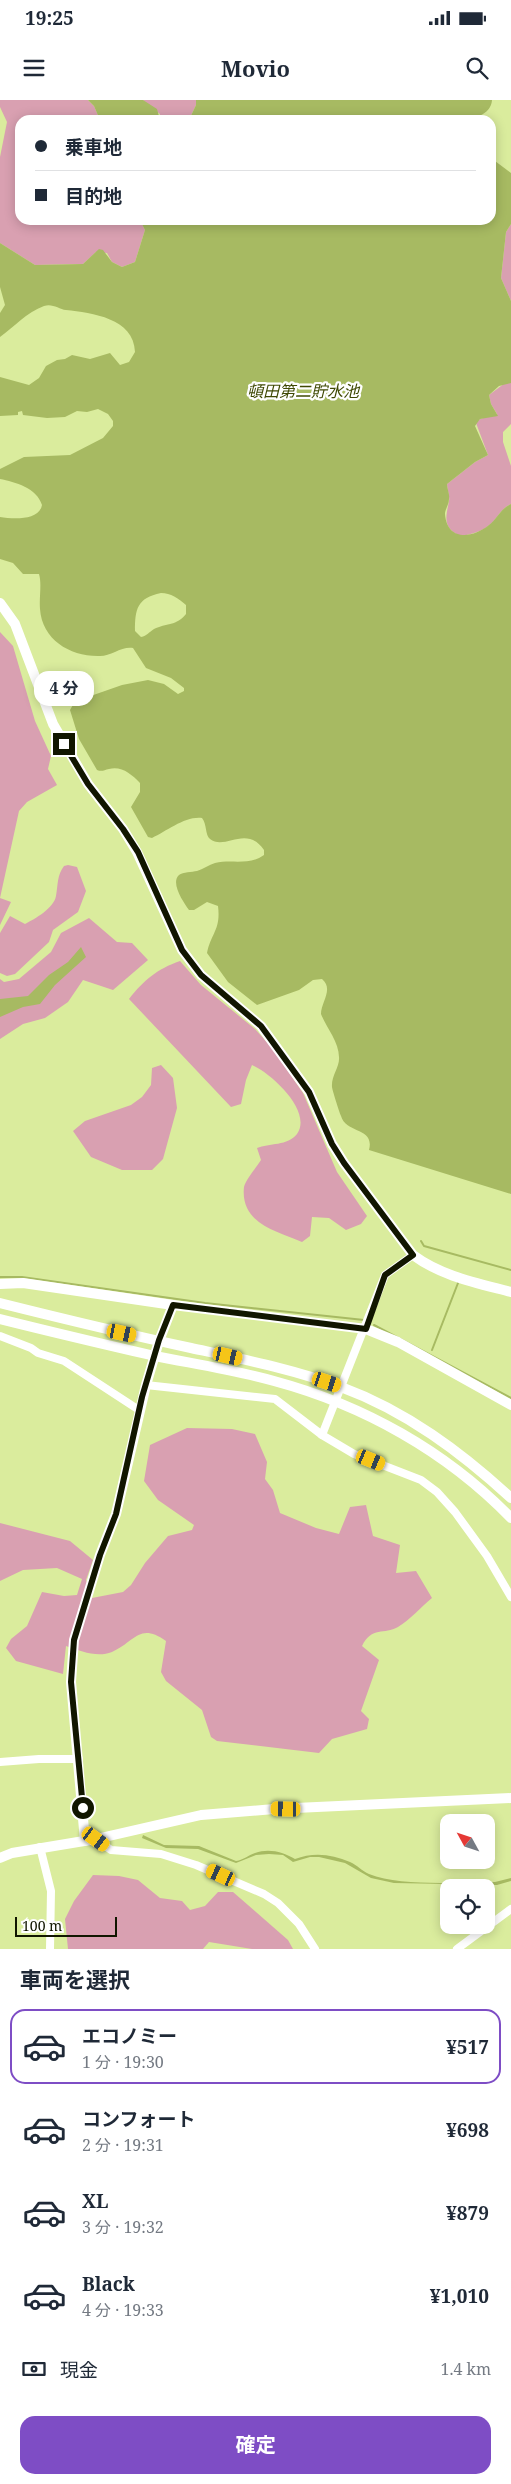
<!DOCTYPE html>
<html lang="ja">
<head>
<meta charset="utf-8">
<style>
	:root { --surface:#fff; --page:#f6f6f7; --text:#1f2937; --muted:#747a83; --line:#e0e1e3; --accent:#7e4dc5 }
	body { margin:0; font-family:"Noto Serif","Noto Sans JP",serif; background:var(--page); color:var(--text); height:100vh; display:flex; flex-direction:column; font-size:19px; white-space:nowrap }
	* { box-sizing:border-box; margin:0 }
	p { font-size:16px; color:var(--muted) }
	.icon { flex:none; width:28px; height:28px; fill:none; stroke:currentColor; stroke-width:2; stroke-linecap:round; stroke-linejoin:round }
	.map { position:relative; height:1849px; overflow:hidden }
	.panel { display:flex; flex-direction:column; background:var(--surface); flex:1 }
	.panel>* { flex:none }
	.banner { position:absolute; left:15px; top:15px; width:481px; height:110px; border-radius:15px; box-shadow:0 2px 12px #0003; display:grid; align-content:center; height:110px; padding:0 20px; background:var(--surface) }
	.needle { width:32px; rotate:310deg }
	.buttons { position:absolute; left:440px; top:1714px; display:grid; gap:10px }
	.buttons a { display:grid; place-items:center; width:55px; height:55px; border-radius:10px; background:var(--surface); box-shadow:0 2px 12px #0003; font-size:25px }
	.scale { position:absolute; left:15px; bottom:12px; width:102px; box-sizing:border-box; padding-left:5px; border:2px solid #111600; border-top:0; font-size:14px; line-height:18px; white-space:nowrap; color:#111600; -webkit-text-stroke:4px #fff; paint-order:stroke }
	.end { position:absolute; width:22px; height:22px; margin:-11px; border:6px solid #111600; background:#fff; box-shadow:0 0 0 2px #fff }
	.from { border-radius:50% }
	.bubble { position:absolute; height:35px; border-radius:15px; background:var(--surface); box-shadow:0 2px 12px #0003; font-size:16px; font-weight:700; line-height:35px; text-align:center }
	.car { position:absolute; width:15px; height:30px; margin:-15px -8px; border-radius:6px; box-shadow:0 0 4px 1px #0007; background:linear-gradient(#f5c518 24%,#345 0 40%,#f5c518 0 76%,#345 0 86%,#f5c518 0) }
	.banner b { display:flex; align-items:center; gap:18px; height:48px; font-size:19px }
	.banner b+b { border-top:1px solid var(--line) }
	.banner i { width:12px; height:12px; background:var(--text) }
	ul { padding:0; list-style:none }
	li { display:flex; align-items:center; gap:15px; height:75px; margin:0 10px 8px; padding:0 10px; border:2px solid transparent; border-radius:15px }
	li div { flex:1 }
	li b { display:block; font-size:19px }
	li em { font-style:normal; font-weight:700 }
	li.selected { border-color:var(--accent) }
	li>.icon { width:45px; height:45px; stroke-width:1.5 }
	h2 { padding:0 20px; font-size:22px; line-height:60px }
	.pay { display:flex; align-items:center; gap:12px; height:55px; padding:0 20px; font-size:19px }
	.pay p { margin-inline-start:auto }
	.button { display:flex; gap:10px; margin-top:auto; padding:10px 20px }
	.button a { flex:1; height:58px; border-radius:15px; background:var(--accent); color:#fff; font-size:20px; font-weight:700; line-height:58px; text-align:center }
	.status { display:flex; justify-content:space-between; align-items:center; height:35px; padding:0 25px; background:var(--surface); direction:ltr }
	.status svg { height:14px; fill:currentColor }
	header { display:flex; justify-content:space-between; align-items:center; height:65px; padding:0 20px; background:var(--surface); font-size:22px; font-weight:700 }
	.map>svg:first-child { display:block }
</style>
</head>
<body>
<div class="status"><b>19:25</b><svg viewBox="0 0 49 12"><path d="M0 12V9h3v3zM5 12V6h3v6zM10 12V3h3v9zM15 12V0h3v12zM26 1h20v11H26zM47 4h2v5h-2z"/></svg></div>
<header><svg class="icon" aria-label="menu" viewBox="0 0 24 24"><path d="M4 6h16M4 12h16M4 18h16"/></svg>Movio<svg class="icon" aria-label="search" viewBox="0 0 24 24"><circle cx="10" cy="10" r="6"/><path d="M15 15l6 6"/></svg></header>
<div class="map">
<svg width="511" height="1849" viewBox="0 0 511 1849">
	<rect width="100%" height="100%" fill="#daec9d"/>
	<g fill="#d9a0b1">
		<polygon points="0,0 88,0 94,6 100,20 20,20 20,120 140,120 145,130 135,162 122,167 112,162 107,153 96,152 83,164 35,165 0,143 0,57 7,22 0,7"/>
		<polygon points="143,0 196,0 196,5 189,20 160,20 160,14"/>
		<polygon points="511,124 511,201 501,178 506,132"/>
		<path d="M505,283h6v41l-8,8v10l8,24v38c-7,3 -10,8 -15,14 -9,12 -21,16 -36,18 -18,-9 -14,-19 -11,-35 1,-6 -2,-11 -2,-17l28,-22 13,-7 -12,-32 4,-4 17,-5 -6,-10 -2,-9z"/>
		<polygon points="0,532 13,546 35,621 51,656 48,669 57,685 27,702 19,711 0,798 11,802 0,825"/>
		<path d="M68,765l9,2 9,24 -8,21 -25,18 -4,12 -34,32 -8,2 -7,-3v-40l10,-17 15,8c10,-5 29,-16 31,-28 2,-11 1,-21 8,-30z"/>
		<polygon points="89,818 117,842 132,843 148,860 113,890 83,880 68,902 45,918 23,924 0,939 0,879 4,882 19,879 51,852 61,833"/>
		<path d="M180,861l21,24 54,44 18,20 30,44 34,79 30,44 -6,8 -15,6 -17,-12 -17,-1 -2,19 -8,6c-25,-11 -62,-18 -58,-55 2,-8 12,-19 17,-27l-4,-12c12,-5 31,-2 40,-14 16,-23 -26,-61 -45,-69l-6,15 -5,24 -10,3 -102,-108c15,-19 28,-30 51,-38z"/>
		<polygon points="161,965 173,978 177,1008 163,1059 152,1070 122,1070 91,1057 73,1031 85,1021 131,1005 142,997 151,985 152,968"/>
		<path d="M187,1328l45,1 23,5 12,28 -2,17 8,11 7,23 36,15 23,6 11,-27 16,-2 7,31 27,9 -4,28 20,-2 16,27c-11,9 -22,22 -34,29 -14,8 -26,-1 -36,19l17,14 -18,51 8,8 -2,10 -35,10 -13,14 -102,-12 -6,-4 -9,-27 -36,-29 -5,-9 5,-31c-27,-19 -31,1 -54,11 -15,6 -31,-1 -46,-6l-3,28 -47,-13 -10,-13 5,-9 16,-13 15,-34 22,4 13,-1 5,-16 -25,-11 -34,2 -23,11v-58l70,18 23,19 -7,20 6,18 31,-6 8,-7 14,-22 23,-27 24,-6 2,-5 -36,-25 -14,-19 6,-36z"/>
		<polygon points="93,1775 119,1776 138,1780 160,1798 182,1801 190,1810 205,1806 218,1792 233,1792 288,1840 293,1849 252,1849 209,1842 203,1849 68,1849 65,1819 74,1801"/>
	</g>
	<g fill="#a7ba62" fill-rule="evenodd">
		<polygon points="88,0 143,0 157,9 160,20 100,20 94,6"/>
		<path d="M196,0h296c-1,12 -10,14 -19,20h-284l7,-15z"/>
		<path d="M491,58l20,15v51l-5,8 -5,46 10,23v82l-12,3 -10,9 2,9 7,12 -18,3 -5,7 13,29 -13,7 -28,22c0,5 3,10 2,15 0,6 -4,10 -4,15 2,28 28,24 44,11 8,-6 12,-17 22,-21v690l-142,-44c6,-23 -23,-16 -28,-34 -2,-5 -9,-27 -9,-29 -1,-11 8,-20 7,-30 0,-15 -13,-30 -18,-43 0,-12 13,-25 1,-35l-9,1 -14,10 -42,15 -29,-23 -21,-29c4,-20 14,-23 11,-47l-11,-4 -13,8h-5c-5,-7 -19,-27 -10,-35 4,-3 13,-3 18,-4 6,-2 12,-6 18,-8 16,-4 34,3 49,-8v-5c-18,-26 -39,1 -54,-11 -5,-4 -3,-15 -8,-21 -17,-2 -35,13 -50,20l-4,-1 -17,-30 9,-15v-9c-9,-9 -18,-17 -31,-14 -5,1 -7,3 -12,1l-18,-31 -9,-29 4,-7 8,-4 40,-14 26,-5 16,4 14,10 6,-3v-3l-13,-10 -25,-10 -13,-20c-11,-2 -22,8 -33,8 -29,1 -58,-16 -60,-47 -1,-12 2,-25 -1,-35h-16l-10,-11 -13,-4v-42c13,2 39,4 42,-12 -5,-17 -27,-23 -42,-26v-10l24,-12 46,-2 33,-17 10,-12v-5l-5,-7 -10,-5 -11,3 -10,-1 -12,6 -18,1 -24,-3 -1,-4 -4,1v3l-18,1v-39l29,8 10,-7 7,-12 11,-6 8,-1 7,-4 18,4 20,-6 10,12 9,-3 6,-10c-1,-34 -43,-39 -69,-42 -7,-1 -14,-7 -22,-4 -17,6 -30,21 -44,31v-24l5,-8 -5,-18v-44l35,22 48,-1 16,-15 4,1 9,12 10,5 13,-5 10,-32 -5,-10h351zM161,493c10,0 17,5 25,12v9c-9,12 -20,9 -32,15 -5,3 -7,7 -13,8l-6,-6c0,-22 2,-33 26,-38z"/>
		<polygon points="81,847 86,857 55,885 40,904 23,907 0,917 0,899 28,896 49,875 68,862"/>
		<path d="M143,1735l21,10 35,1 37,15c8,-1 12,-6 19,-8 14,-5 28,-1 40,6 18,-7 37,-5 55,3 7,3 12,9 19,12 32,13 91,8 126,8l16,-4v3l-14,4 -103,-2 -23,-5 -26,-15 -26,-6h-9l-17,5 -10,-7 -14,-1 -13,1 -20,8 -38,-14 -32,-1 -24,-10z"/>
	</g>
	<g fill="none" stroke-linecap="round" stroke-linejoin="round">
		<g stroke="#a7ba62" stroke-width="2">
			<polyline points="421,1141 424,1146 511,1170"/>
			<polyline points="0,1177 22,1177 205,1203 364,1220"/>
			<polyline points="374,1225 511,1298"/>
			<polyline points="432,1250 458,1183"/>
		</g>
		<g stroke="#fff" stroke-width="8">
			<polyline points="0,1236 31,1248 38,1253 64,1261 139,1310"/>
			<polyline points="146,1285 275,1299 322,1335 354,1354 421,1380 437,1392 455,1412 487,1456 511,1497"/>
			<polyline points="322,1335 385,1175 413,1155"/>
			<polyline points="0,1662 39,1659 79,1659"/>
			<polyline points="96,1739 111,1750 161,1754 196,1765 264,1794 278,1803 299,1824 315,1849"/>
			<polyline points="40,1747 51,1791 50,1849"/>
			<polyline points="457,1849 511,1809"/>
		</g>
		<g stroke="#fff" stroke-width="10">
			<path d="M0,503l15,21 38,100 35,60 35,45 14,23 45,98 19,25 60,51 48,66 23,52 12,19 69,92c28,21 64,28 98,37"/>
			<polyline points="0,1184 23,1183 173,1205 366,1229 398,1242 511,1305"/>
			<path d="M0,1203c64,16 127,31 191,45 51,11 102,21 150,39 65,24 120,65 170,111"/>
			<path d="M0,1219c52,13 103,25 155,37 40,8 80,14 119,25 89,24 172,70 237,137"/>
			<polyline points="85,1741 71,1582 74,1540 100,1455 116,1414 146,1285 159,1241 173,1205"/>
			<polyline points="0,1758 12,1753 96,1739 201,1715 274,1709 511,1698"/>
		</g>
	</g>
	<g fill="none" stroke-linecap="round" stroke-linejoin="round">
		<polyline stroke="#111600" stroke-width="6" points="64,644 88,684 123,729 138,752 182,850 201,875 261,926 309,992 332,1044 344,1063 413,1155 385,1175 366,1229 173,1205 159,1240 142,1297 116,1414 100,1455 74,1540 71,1582 83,1708"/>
	</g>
	<g text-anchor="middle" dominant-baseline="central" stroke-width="4.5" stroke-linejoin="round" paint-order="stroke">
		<g font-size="16" font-style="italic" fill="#3f4904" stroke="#fff">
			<text x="303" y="291">頓田第二貯水池</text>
		</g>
	</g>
</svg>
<div class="buttons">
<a><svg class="needle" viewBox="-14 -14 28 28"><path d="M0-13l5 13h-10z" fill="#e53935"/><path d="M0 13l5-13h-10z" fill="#747a83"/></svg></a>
<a><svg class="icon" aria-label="locate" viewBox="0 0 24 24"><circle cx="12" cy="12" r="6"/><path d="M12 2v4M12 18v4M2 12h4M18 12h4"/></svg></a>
</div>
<div class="scale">100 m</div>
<i class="end from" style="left:83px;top:1708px"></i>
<i class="end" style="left:64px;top:644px"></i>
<div class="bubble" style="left:34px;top:571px;width:60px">4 分</div>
<i class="car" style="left:122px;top:1233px;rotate:102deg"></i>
<i class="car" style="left:228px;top:1256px;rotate:103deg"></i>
<i class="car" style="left:327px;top:1282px;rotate:108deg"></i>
<i class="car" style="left:371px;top:1360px;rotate:112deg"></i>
<i class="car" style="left:286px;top:1709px;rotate:271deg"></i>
<i class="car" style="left:96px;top:1739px;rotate:126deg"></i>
<i class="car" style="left:221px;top:1775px;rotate:295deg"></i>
<div class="banner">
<b><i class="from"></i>乗車地</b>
<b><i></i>目的地</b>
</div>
</div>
<section class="panel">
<h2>車両を選択</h2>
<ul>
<li class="selected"><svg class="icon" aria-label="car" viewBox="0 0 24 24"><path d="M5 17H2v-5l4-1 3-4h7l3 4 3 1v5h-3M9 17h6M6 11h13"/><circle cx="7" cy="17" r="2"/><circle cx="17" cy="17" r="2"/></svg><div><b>エコノミー</b><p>1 分 · 19:30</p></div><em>¥517</em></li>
<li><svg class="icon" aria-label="car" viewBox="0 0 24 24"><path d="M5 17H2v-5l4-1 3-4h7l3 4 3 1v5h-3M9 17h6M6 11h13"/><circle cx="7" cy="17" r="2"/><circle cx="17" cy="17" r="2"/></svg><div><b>コンフォート</b><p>2 分 · 19:31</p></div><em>¥698</em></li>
<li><svg class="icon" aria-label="car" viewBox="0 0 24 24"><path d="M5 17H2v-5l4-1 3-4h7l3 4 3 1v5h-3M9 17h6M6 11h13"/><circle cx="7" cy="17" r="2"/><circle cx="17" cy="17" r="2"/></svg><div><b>XL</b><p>3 分 · 19:32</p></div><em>¥879</em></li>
<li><svg class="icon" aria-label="car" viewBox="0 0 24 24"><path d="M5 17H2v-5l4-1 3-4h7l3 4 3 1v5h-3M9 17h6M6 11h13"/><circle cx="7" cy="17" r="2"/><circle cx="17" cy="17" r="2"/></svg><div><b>Black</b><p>4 分 · 19:33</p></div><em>¥1,010</em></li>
</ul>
<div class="pay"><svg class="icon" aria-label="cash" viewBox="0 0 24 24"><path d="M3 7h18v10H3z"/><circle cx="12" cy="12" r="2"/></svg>現金<p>1.4 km</p></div>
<div class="button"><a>確定</a></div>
</section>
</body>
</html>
